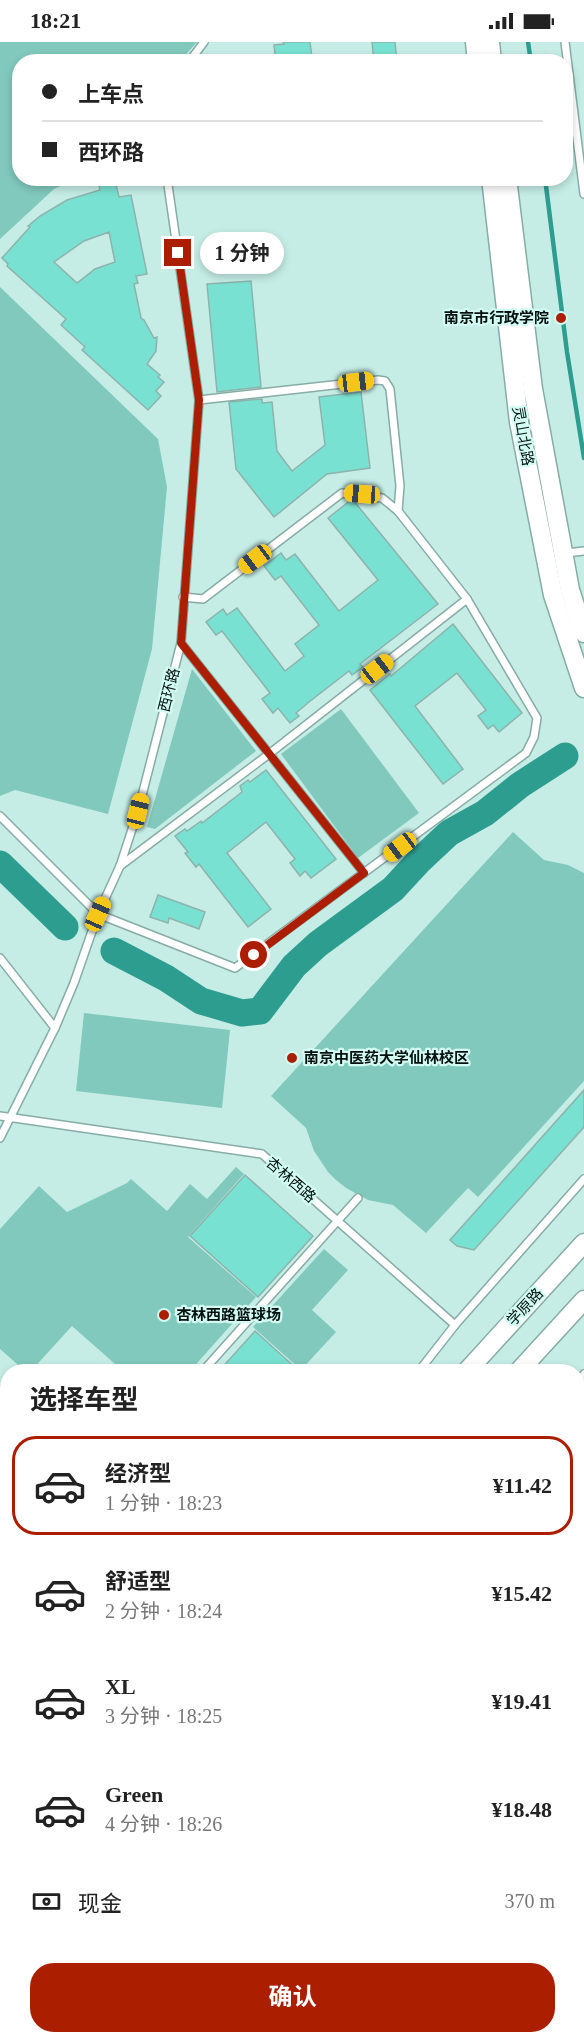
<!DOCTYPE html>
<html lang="zh">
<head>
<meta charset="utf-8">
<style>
	:root { --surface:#fff; --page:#f2f2f2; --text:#222; --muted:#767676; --line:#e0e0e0; --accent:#ac1e00 }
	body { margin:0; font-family:"Times New Roman","Noto Sans SC",serif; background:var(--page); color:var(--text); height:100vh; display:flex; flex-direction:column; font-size:22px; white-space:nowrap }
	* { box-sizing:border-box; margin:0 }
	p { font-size:20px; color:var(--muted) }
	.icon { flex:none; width:33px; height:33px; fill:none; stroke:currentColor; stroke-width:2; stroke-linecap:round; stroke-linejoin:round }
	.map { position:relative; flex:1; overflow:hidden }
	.details { position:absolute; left:0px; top:1322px; width:585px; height:680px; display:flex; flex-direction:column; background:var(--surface); border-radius:24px 24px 0 0; box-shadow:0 3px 9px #0003 }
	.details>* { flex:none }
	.hud { position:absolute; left:12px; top:12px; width:561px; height:132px; border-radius:24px; box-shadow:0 3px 9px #0003; display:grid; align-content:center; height:132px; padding:0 30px; background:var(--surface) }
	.end { position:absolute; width:27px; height:27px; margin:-14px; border:8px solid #ac1e00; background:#fff; box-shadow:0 0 0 3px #fff }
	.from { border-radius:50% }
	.bubble { position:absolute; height:42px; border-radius:21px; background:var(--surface); box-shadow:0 3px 9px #0003; font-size:20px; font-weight:700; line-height:42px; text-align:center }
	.car { position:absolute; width:18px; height:36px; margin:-18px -9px; border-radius:8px; box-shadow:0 0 4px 2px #0007; background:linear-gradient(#f5c518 24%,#345 0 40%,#f5c518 0 76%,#345 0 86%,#f5c518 0) }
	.hud b { display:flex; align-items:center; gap:21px; height:57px; font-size:22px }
	.hud b+b { border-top:2px solid var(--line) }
	.hud i { width:15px; height:15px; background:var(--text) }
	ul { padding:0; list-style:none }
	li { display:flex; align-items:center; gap:18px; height:99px; margin:0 12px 9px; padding:0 18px; border:3px solid transparent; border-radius:24px }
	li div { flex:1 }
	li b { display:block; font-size:22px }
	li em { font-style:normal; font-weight:700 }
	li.current { border-color:var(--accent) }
	li>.icon { width:54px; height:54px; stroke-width:1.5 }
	h2 { padding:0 30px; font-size:27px; line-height:72px }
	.pay { display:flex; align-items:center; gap:15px; height:66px; padding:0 30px; font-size:22px }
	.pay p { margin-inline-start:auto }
	.cta { display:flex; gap:12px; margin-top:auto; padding:12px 30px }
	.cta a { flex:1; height:69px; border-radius:24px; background:var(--accent); color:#fff; font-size:24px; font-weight:700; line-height:69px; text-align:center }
	.status { display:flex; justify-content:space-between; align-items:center; height:42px; padding:0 30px; background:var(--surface); direction:ltr }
	.status svg { height:16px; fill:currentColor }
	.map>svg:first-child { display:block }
</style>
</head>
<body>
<div class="status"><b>18:21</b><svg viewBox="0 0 49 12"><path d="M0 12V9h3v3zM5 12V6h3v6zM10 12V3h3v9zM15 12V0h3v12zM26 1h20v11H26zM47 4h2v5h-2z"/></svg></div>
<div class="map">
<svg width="584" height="2000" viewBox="0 0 584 2000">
	<rect width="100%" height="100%" fill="#c5ede6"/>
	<g fill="#82c9bd">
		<polygon points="0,0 197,0 180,19 20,20 20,136 76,137 54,147 0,197"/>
		<polygon points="0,245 158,397 167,445 152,607 108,772 15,748 0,754"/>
		<polygon points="192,627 256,709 155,787 147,785"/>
		<polygon points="341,667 419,771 358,816 281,712"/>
		<polygon points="513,790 544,818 568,823 584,831 584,1039 478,1155 468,1146 426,1191 393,1163 368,1158 346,1146 336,1138 328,1130 314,1109 306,1086 271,1054"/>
		<polygon points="84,971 230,988 222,1066 76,1049"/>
		<polygon points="236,1125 244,1132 188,1195 256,1255 190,1329 123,1329 72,1284 31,1329 25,1329 0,1307 0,1187 39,1144 67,1170 127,1141 131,1137 167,1169 190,1142 207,1157"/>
		<polygon points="324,1207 348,1228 312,1268 336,1290 301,1328 253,1285"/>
		<polygon points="584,1345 584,1422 578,1387 578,1352"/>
		<polygon points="0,1617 8,1618 8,1994 0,2000"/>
		<polygon points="337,1994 443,1994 441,2000 336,2000"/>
	</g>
	<polygon fill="#2d9d8f" points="0,1989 7,1989 8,1994 318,1994 360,2000 0,2000"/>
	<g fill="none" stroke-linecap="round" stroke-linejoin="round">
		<g stroke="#2d9d8f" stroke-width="4.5">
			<polyline points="528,0 531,20"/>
			<polyline points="545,136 567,310 584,416"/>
		</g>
		<g stroke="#2d9d8f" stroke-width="27">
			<polyline points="0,822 65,885"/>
			<polyline points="114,909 166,936 201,959 242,971 260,969 294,924 318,902 393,847 418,820 449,791 485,771 520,743 565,714"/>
		</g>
	</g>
	<g fill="#79e1d1" stroke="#8db3ac" stroke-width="1.5" fill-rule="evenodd">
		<polygon points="283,0 310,0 312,16 308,16 308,20 276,20 274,3 284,2"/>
		<polygon points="372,0 395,0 397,20 374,20"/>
		<path d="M115,139l4,16 12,-2 16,79 -11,2 2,7 -4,1 7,34 3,2 10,18 3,-1 -1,14 -9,13 13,11 -2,2 6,5 -8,9 5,5 -13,14 -66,-60 3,-3 -24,-22 5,-6 -59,-53 1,-2 -6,-6 28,-31 -2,-1 12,-10 27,-16 33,-10 -1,-5zM109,190l6,30 -20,7 -18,14 -23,-21 30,-21z"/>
		<polygon points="251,239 261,345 217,350 207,242"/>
		<polygon points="361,350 370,426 327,432 274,475 236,427 229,360 262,357 262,361 272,360 277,409 292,429 325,403 319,355"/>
		<polygon points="351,458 353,458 438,562 360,622 363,625 352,633 349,629 309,660 296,671 299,674 290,681 278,666 273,671 262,657 270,651 222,589 216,593 206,580 223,567 227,573 237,566 285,629 304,614 295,602 319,583 281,534 275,538 264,524 281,511 286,518 295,512 339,569 378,538 328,476"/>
		<polygon points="453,582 522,671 499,690 493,683 488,687 478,674 486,668 457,631 415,664 463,727 443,742 370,648 390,632 391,634"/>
		<polygon points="266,728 336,817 311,836 305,829 300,834 290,821 295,817 266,780 227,811 271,867 248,885 199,822 196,825 185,811 188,810 175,794 185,787 187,789 201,779 202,781 242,750 240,744 248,738 250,740"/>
		<polygon points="158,853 205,870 199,887 169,876 168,881 150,875"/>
		<polygon points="584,1048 584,1085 474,1208 457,1204 450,1198"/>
		<polygon points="245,1133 313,1194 258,1255 190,1194"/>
		<polygon points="255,1289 299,1329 219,1329"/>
	</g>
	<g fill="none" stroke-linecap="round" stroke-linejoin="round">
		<defs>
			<g id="lane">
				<polyline points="565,0 584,152"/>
				<polyline points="189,20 204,0"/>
				<polyline points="199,358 378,338 385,339 390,347 400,444 398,469"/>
				<polyline points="566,511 584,509"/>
				<polyline points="181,601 364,831"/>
				<polyline points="0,774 98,872 235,926 526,711 534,695 537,676 467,557 398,469 382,456 342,451 203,557 183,555"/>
				<polyline points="120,824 269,712 467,557"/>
				<polyline points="0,916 55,986"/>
				<polyline points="0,1074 262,1112 455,1283"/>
				<polyline points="0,1096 55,986 74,941 98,872 120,824 138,769 181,601 199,358 167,136"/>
				<polyline points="203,1329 358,1156"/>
				<polyline points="419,1329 455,1283 584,1137"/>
				<polyline points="578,1340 584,1332"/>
				<polyline points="0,1355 8,1356"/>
				<polyline points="578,1462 584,1469"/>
				<polyline points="578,1507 584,1512"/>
				<polyline points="0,1581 8,1582"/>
				<polyline points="290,2000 291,1994"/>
			</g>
			<g id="secondary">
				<polyline points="475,0 477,20"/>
				<polyline points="490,0 492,20"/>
				<polyline points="491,136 519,380 553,553 584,646"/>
				<polyline points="507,136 533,347 570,548 584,591"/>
				<polyline points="467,1329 584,1201"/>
				<polyline points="519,1329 584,1258"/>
				<polyline points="178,2000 179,1994"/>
				<polyline points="213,2000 214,1994"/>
			</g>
		</defs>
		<use href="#lane" stroke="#86aca5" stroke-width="10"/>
		<use href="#secondary" stroke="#86aca5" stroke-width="21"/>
		<use href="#lane" stroke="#fff" stroke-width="7"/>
		<use href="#secondary" stroke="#fff" stroke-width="18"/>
	</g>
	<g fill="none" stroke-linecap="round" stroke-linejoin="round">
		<polyline stroke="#ac1e00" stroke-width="8" points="178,211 199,358 181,601 364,831 254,913"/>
	</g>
	<g fill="#ac1e00" stroke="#d2fbf3" stroke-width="2">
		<circle cx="561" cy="276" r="6"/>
		<circle cx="292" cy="1016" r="6"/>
		<circle cx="164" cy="1273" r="6"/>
	</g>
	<g text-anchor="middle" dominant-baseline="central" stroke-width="4.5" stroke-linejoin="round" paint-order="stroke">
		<g font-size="15" font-weight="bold" fill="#04110f" stroke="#d2fbf3" text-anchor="start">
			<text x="549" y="276" text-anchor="end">南京市行政学院</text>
			<text x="304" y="1016">南京中医药大学仙林校区</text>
			<text x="176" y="1273">杏林西路篮球场</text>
		</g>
		<g font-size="15" fill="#04110f" stroke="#d2fbf3">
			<text transform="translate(523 394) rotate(80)">灵山北路</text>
			<text transform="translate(169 648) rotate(-76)">西环路</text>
			<text transform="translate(291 1138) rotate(41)">杏林西路</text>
			<text transform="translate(525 1265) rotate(-47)">学原路</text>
		</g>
	</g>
</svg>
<i class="end from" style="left:254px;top:913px"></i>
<i class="end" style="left:178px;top:211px"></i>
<div class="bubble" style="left:200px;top:190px;width:84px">1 分钟</div>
<i class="car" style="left:356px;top:340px;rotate:83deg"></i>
<i class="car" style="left:362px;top:452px;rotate:274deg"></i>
<i class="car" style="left:255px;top:517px;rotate:233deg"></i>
<i class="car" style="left:377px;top:627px;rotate:52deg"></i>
<i class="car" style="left:138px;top:769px;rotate:14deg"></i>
<i class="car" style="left:400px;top:805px;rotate:233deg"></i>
<i class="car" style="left:98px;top:872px;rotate:24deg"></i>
<div class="hud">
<b><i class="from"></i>上车点</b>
<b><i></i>西环路</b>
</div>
<section class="details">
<h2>选择车型</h2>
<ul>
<li class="current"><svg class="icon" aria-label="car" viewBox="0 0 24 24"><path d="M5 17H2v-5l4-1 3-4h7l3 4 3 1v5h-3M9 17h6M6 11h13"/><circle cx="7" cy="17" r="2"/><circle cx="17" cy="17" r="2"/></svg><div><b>经济型</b><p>1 分钟 · 18:23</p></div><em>¥11.42</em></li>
<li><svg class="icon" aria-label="car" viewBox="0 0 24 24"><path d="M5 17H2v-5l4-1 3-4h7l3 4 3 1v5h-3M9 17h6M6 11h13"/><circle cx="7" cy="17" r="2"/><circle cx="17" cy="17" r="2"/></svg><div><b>舒适型</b><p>2 分钟 · 18:24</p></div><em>¥15.42</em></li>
<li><svg class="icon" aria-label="car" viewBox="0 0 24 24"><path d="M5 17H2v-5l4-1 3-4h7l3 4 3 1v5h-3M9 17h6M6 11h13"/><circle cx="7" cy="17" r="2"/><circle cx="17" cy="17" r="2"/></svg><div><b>XL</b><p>3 分钟 · 18:25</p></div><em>¥19.41</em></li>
<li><svg class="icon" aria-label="car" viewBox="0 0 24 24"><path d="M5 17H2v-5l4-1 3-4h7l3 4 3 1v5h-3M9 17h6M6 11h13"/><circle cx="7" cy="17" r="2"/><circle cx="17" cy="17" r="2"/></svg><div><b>Green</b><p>4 分钟 · 18:26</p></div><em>¥18.48</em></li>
</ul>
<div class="pay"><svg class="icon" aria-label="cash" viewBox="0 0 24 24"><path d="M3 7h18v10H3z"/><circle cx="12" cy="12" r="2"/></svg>现金<p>370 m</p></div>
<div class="cta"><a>确认</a></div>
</section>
</div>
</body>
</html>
